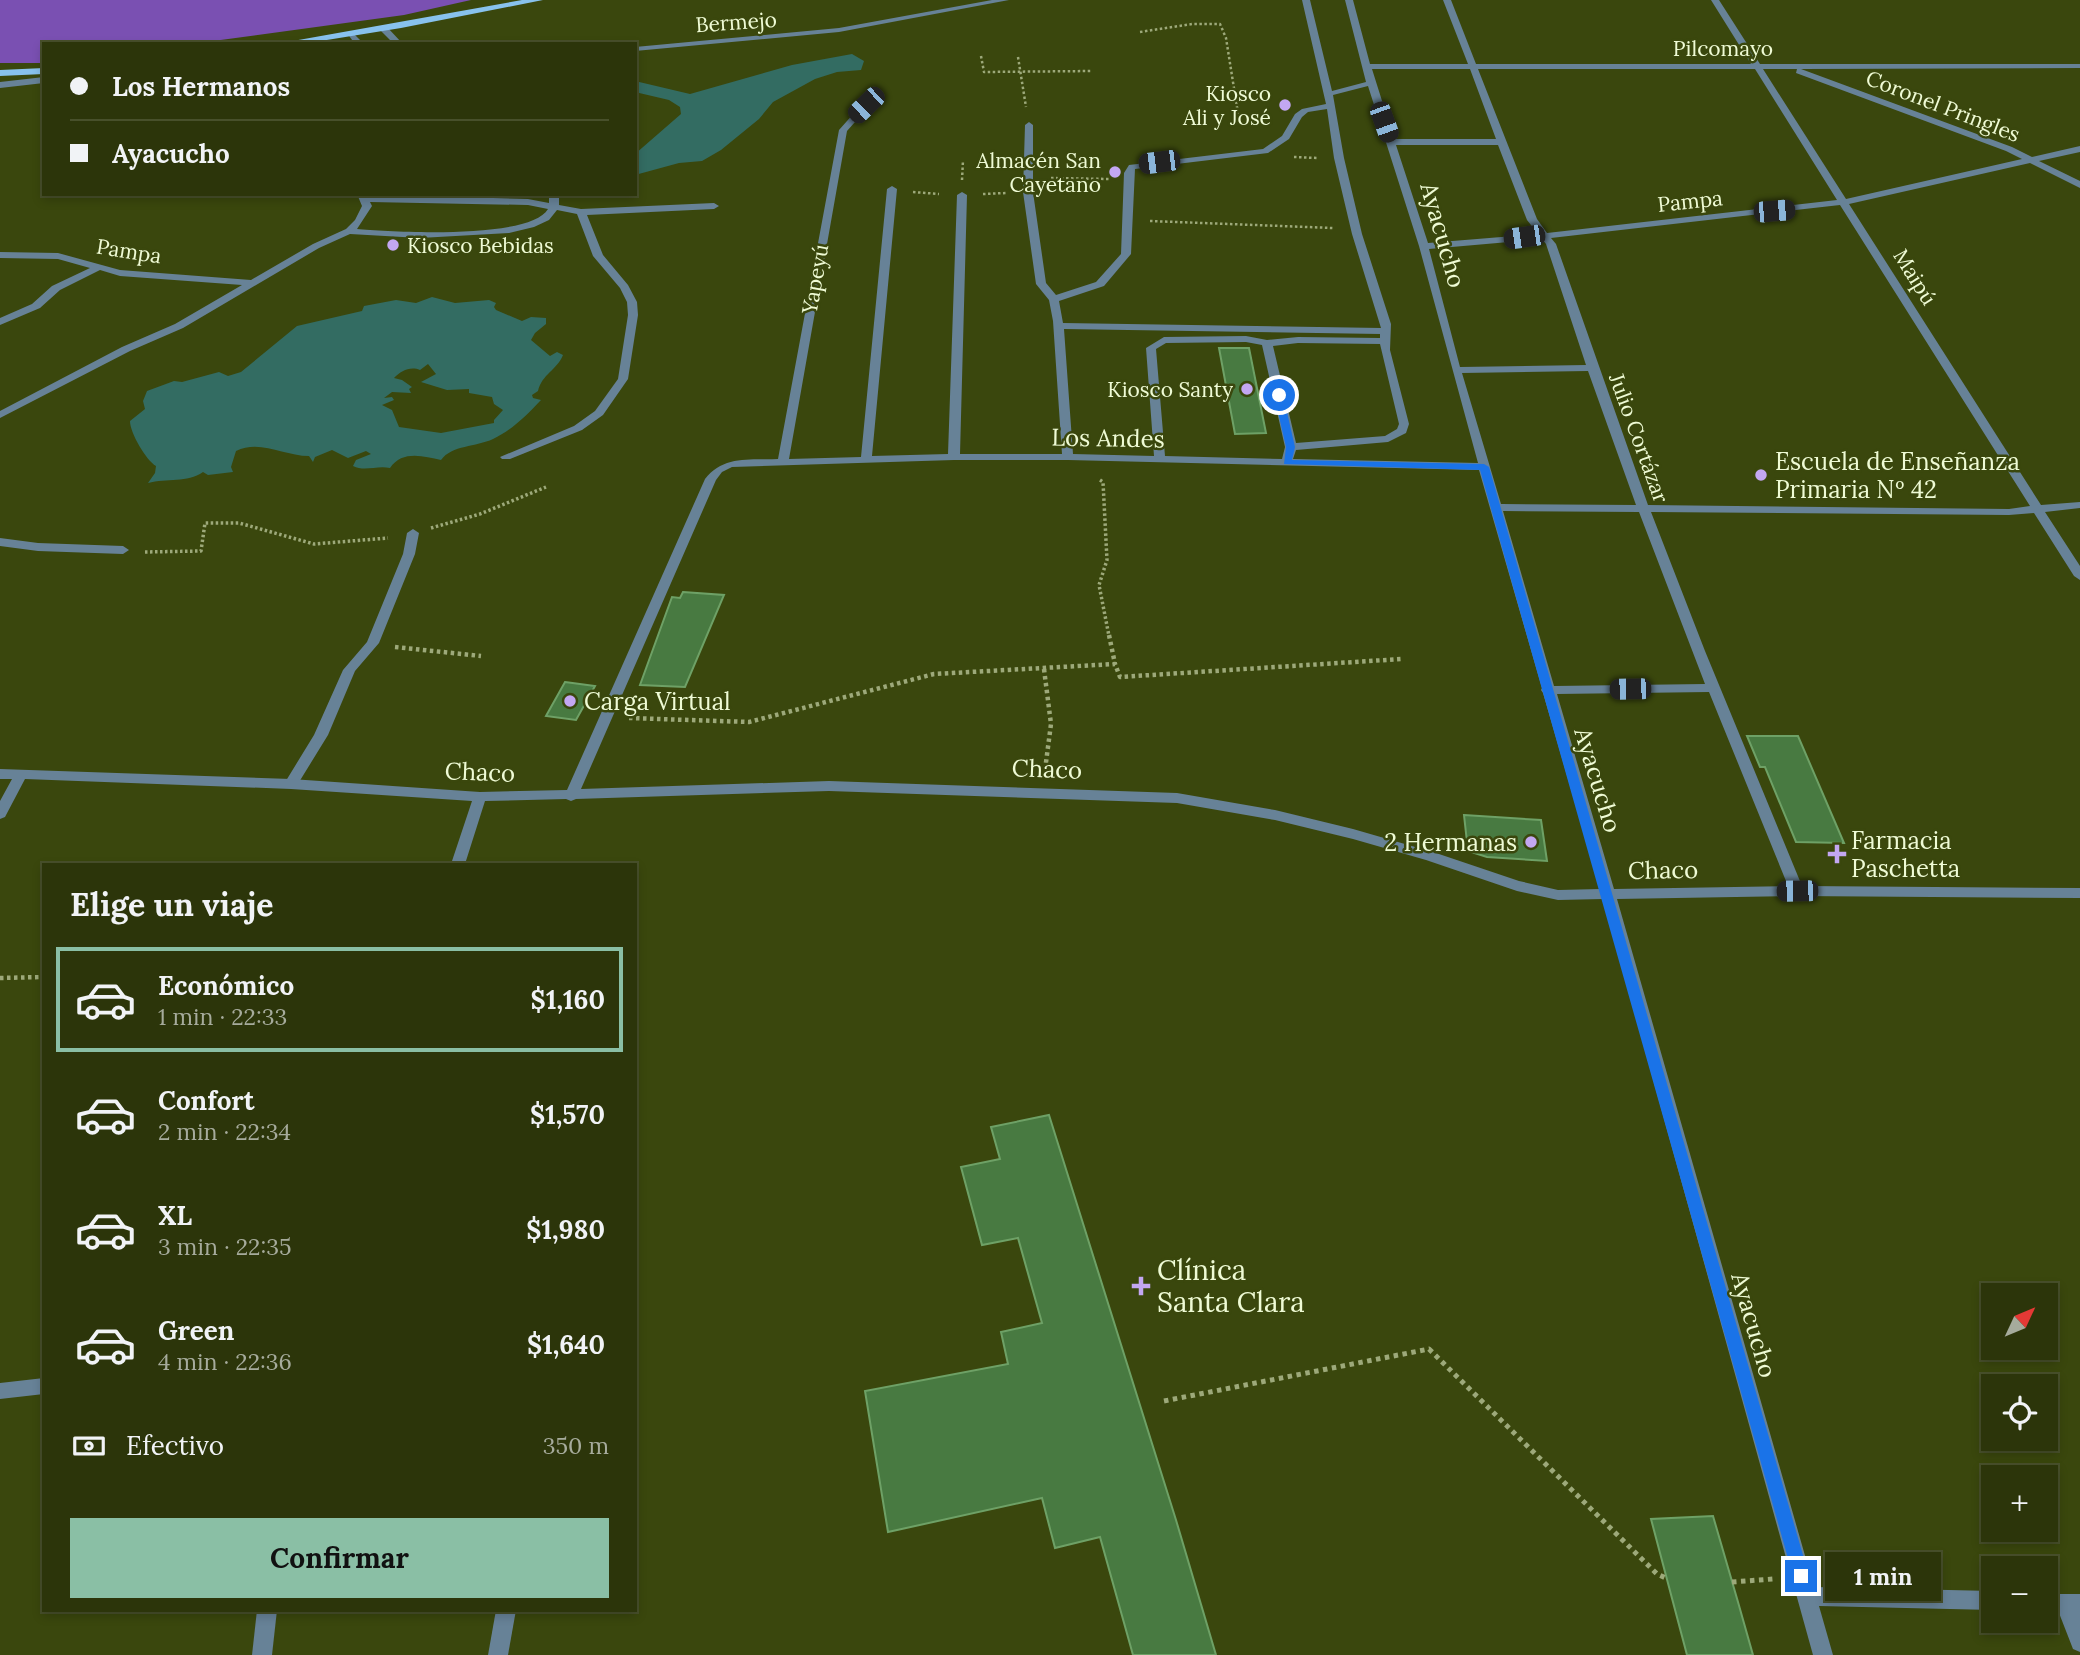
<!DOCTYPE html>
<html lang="es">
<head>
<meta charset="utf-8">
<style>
	:root { --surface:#2c350a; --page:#384018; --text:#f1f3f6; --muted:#a6ab9c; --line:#48502b; --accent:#8abfa5 }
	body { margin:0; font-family:Lora,serif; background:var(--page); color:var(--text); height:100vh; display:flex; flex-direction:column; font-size:26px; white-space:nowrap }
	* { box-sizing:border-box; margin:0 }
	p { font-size:23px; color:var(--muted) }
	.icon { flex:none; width:38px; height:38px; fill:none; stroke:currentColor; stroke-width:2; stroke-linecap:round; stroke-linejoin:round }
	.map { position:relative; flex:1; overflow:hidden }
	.panel { position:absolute; left:42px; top:863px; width:595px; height:749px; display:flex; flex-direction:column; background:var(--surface); border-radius:0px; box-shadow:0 4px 10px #0003,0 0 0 2px var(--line) }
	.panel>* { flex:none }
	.banner { position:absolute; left:42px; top:42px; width:595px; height:154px; border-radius:0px; box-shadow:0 4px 10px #0003,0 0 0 2px var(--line); display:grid; align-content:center; height:154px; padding:0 28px; background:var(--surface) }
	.needle { width:46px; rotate:46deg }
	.controls { position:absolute; left:1981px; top:1283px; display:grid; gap:14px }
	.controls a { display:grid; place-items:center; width:77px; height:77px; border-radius:0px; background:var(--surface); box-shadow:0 4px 10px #0003,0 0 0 2px var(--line); font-size:35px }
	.end { position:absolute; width:32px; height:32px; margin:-16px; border:9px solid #1a73e8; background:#fff; box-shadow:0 0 0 4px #fff }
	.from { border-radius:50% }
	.bubble { position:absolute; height:49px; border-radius:0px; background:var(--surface); box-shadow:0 4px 10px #0003,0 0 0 2px var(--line); font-size:23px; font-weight:700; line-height:49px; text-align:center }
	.car { position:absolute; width:21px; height:42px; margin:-21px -10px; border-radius:9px; box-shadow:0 0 5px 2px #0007; background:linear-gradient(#222 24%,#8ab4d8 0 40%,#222 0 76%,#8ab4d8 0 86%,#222 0) }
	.banner b { display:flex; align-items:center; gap:24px; height:66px; font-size:26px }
	.banner b+b { border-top:2px solid var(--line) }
	.banner i { width:18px; height:18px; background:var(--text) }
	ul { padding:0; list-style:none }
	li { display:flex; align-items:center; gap:21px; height:105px; margin:0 14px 10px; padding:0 14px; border:4px solid transparent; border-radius:0px }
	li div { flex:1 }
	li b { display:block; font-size:26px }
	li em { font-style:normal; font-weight:700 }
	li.current { border-color:var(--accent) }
	li>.icon { width:63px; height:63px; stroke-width:1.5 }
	h2 { padding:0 28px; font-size:32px; line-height:84px }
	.pay { display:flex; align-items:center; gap:18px; height:77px; padding:0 28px; font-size:26px }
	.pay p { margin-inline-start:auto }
	.button { display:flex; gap:14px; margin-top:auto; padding:14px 28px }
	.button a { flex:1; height:80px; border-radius:0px; background:var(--accent); color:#111; font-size:28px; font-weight:700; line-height:80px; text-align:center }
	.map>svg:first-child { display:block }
</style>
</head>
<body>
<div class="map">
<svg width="2080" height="1655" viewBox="0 0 2080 1655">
	<rect width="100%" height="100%" fill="#3a470d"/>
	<polygon fill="#7a50b2" points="0,0 471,0 404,15 191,44 44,44 44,63 0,63"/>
	<g fill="#336c62" fill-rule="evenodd">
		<polygon points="852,54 864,61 861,70 837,72 815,79 773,102 759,119 721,150 702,161 679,163 635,175 635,154 681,114 680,107 669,100 635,92 635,81 690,94 792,65"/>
		<path d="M432,297l23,6 34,-3 7,3 -2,4 2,3 26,11 9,-4 15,1v6l-11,9 -4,7 19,16 7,-4 6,3c-6,15 -21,19 -25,36l-6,4 1,3 8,2c-13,14 -30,31 -48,39 -17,8 -41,6 -52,21 -18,-4 -39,-10 -51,8 -13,-3 -25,4 -37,-2l3,-6 15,-6 -5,-3 -18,7 -16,-8 -17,7 -2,5 -4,-6c-25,0 -49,-17 -73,-5l-5,16 2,5 -25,3 -5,-3c-16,11 -36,6 -55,11l7,-10 1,-7c-10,-6 -26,-33 -26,-45l15,-12 -2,-8 4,-10 27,-10 8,1 37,-10 9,4 13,-4 56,-46 65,-15 2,-5 32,-6 20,3zM428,364l8,10 -15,8 26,8 22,-1v4l23,4 2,7 9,6 -9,10v3l-53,10 -42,-6 -7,-17 -10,-5 12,-5 -2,-3 -8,1 8,-6 19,1 -2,-4 3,-2 -10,-7 -8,-2c7,-7 16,-12 26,-8z"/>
	</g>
	<g fill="#487a41" stroke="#6ea166" stroke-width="2">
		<polygon points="1219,348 1249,348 1266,433 1235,434"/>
		<polygon points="683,592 724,595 685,687 640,685 672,597 680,598"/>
		<polygon points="565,682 595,686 576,720 546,716"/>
		<polygon points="1747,736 1798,736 1844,843 1796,842 1765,767 1760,767"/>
		<polygon points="1464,815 1541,820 1547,861 1487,857 1468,851"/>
		<polygon points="1049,1115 1176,1520 1216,1655 1133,1655 1100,1537 1055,1548 1042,1498 888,1532 865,1391 1008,1364 1001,1332 1042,1323 1018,1238 982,1245 961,1167 1000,1159 991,1127"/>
		<polygon points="1713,1516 1738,1602 1753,1655 1687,1655 1651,1519"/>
	</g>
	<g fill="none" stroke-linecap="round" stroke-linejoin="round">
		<g stroke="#9da97a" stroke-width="2.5" stroke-dasharray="2.5 2.5" stroke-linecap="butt">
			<polyline points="1140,32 1192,24 1220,24 1226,38 1239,120 1271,120"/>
			<polyline points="981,56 984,72 1092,71"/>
			<polyline points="1018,57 1026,107"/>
			<polyline points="1294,157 1317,158"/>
			<polyline points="1051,178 1109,179"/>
			<polyline points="962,180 963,160"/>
			<polyline points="913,192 939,194"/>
			<polyline points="983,194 1006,193"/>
			<polyline points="1150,221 1333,228"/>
		</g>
		<g stroke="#9da97a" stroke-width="3.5" stroke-dasharray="2.5 2.5" stroke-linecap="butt">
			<polyline points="1100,480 1103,482 1107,560 1099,585 1109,636"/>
			<polyline points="431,528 480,514 546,487"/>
			<polyline points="145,552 201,551 205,523 239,523 314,544 388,538"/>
		</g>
		<g stroke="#9da97a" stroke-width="4.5" stroke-dasharray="3.5 3.5" stroke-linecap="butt">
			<polyline points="1109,635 1115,664"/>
			<polyline points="395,647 481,656"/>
			<polyline points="1044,669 1051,724 1045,770"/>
			<polyline points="629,718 749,722 934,674 1115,664 1120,677 1401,659"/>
			<polyline points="0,978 44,977"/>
		</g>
		<g stroke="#9da97a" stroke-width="5" stroke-dasharray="4.5 4.5" stroke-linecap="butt">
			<polyline points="1164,1401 1429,1349 1657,1574 1668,1579"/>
			<polyline points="1732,1582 1773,1579"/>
		</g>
		<polygon fill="#678297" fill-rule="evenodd" points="413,529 419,533 415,554 379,643 355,671 328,735 296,787 286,787 284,784 314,735 343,670 367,642 403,554 407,533"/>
		<g fill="#678297" fill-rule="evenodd">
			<polygon points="992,0 1009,0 839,32 635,51 635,47 839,28"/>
			<path d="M1302,0h8l22,91 34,-9 -21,-82h8l17,64h98l-25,-64h8l25,64h275l-40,-64h8l41,64h320v4l-279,1 211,78 20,10 48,-11v6l-41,9 41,20v7l-50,-25 -181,41 192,301 39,-3v6l-35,4 35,54v14l-6,-4 -40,-63 -25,2 -358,-3 54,139 97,235 278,2v10l-283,-2 -180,3 197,688 179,4v19l-174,-4 14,49h-20l-210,-756 -45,1 -41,-9 -91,-31 -73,-21 -78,-19 -98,-17 -348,-12 -253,8 -5,2 -5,-2 -81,2 -20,63h-14l21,-63 -181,-12 -266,-10 -20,38 -5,2v-18l12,-22h-12v-10l291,10 189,13 87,-2 138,-311c18,-24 46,-19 73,-20l61,-329 24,-27 7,2 -23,26 -58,328 72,-2 26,-268 5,-3 5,3 -25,267 76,-2 9,-259 5,-3 5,3 -7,259h102l-9,-133 -4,-21 -13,-16 -13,-92 2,-67 4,-3 4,3v67l13,91 10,12 40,-13 25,-28 3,-81 5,-8 134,-16 19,-13 13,-22 7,-5 24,-5zM1372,69h98l26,70h-102zM1478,69h277l82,131 -290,33 -10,-14zM1763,69h34l-1,4 210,78 16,8 -176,40zM1368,86l51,160 59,217 -185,-4 3,-9 92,-8 18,-9 3,-9 -19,-74 1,-26 -29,-90 -18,-76 -11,-63zM1327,109l7,49 18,76 29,94 -318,-5 -4,-22 45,-15 27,-32 4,-85 133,-16 21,-14 13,-22 6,-5zM1396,145h102l29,75 11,14 -110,9zM1840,205l190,301 -21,3 -361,-4 -92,-261 -5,-6zM1542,239l4,5 40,121 -126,2 -31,-118zM1064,329l316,5v4l-82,-1 -31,3 -21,-4 -82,1 -18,11 8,108 -81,-2zM1246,342l16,3 23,102 -3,12 -117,-3 -9,-107 10,-6zM1298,343l82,1 19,80 -2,5 -12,7 -89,7 -23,-97zM1588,371l48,134 -135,-1 -39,-131zM954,460h114l411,10 63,218 -1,2 2,3 57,196 -42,1 -39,-9 -83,-28 -83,-24 -78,-19 -98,-17 -348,-12 -248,8 135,-309 6,-8 10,-5zM1503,511l136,1 66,172 -151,2zM1709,692l79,194 -174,3 -57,-195z"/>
			<polygon points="380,26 386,26 403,44 394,44 380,30"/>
			<polygon points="351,31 364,44 355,44 347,33"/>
			<polygon points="44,77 44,83 0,88 0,82"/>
			<path d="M357,194l171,5 21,4v-9h10v11l22,4 133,-6 5,3 -5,3 -127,6 16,40 25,30 9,17 1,13 -10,64 -25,36 -21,15 -72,29h-8l-2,-2 74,-31 21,-15 23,-32 10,-64 -1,-13 -7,-14 -27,-32 -16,-42 -20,-4 -8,10 -15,7 -25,6 -89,5 -70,-4 -31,14 -136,80 -53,23 -130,67v-7l122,-64 53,-23 67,-39 -122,-9 -20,-6 -40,20 -20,18 -40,17v-7l32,-14 20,-18 38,-18 -32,-9 -58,-1v-6l58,1 62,17 131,10 62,-36 33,-15 9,-9 7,-14zM370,202l158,3 20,4c-18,31 -157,23 -191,20l15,-23z"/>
			<polygon points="0,538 38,543 123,546 129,550 123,554 38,551 0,546"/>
			<polygon points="44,1378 44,1394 0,1399 0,1383"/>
			<polygon points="2046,1594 2080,1594 2080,1652 2073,1649 2059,1613 2046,1612"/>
			<polygon points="257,1610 277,1610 272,1655 252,1655"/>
			<polygon points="496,1610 516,1610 508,1655 488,1655"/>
		</g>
		<g fill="#88c2ed" fill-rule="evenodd">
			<polygon points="522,0 543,0 401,28 302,44 276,44"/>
			<polygon points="44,68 44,74 0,76 0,70"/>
		</g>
	</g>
	<polygon fill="#1a73e8" points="1279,392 1283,395 1295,447 1292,460 1484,464 1489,467 1809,1576 1807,1582 1801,1584 1795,1582 1793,1576 1480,470 1284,464 1286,447 1274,395"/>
	<g fill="#c3a7f2" stroke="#3a470d" stroke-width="2.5">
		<circle cx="1285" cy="105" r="7"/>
		<circle cx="1115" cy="172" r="7"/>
		<circle cx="393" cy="245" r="7"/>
		<circle cx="1247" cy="389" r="7"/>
		<circle cx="1761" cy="475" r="7"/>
		<circle cx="570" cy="701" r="7"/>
		<circle cx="1531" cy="842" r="7"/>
		<path d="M1833.5 843.5h7v7h7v7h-7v7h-7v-7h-7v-7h7z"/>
		<path d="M1137.5 1275.5h7v7h7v7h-7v7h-7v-7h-7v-7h7z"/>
	</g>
	<g text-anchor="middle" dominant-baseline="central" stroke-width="5" stroke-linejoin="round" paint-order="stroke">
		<g font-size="21" fill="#effbd5" stroke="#3a470d">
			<text transform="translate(736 22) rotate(-4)">Bermejo</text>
			<text x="1723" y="48">Pilcomayo</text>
			<text transform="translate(1943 106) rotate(21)">Coronel Pringles</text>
			<text transform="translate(1690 201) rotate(-6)">Pampa</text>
			<text transform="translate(129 251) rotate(9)">Pampa</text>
			<text transform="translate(1915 277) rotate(58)">Maipú</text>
			<text transform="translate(815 279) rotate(-80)">Yapeyú</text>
			<text transform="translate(1639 438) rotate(70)">Julio Cortázar</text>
		</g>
		<g font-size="21" fill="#effbd5" stroke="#3a470d" text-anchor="end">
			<text x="1271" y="93">Kiosco<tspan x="1271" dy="24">Ali y José</tspan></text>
			<text x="1101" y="160">Almacén San<tspan x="1101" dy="24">Cayetano</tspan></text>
			<text x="407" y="245" text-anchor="start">Kiosco Bebidas</text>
			<text x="1233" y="389">Kiosco Santy</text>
		</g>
		<g font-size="24" fill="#effbd5" stroke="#3a470d">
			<text transform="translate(1443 235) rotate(74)">Ayacucho</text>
			<text transform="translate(1108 438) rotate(1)">Los Andes</text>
			<text transform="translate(1047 769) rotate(2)">Chaco</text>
			<text transform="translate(480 772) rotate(2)">Chaco</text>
			<text transform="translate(1598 780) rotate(73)">Ayacucho</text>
			<text transform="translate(1663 870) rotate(-1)">Chaco</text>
			<text transform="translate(1754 1325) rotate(74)">Ayacucho</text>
		</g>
		<g font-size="24" fill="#effbd5" stroke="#3a470d" text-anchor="start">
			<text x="1775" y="461">Escuela de Enseñanza<tspan x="1775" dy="28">Primaria Nº 42</tspan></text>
			<text x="584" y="701">Carga Virtual</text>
			<text x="1851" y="840">Farmacia<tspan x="1851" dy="28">Paschetta</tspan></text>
			<text x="1517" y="842" text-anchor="end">2 Hermanas</text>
		</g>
		<g font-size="28" fill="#effbd5" stroke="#3a470d" text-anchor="start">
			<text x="1157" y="1270">Clínica<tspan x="1157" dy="32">Santa Clara</tspan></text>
		</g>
	</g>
</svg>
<div class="controls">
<a><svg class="needle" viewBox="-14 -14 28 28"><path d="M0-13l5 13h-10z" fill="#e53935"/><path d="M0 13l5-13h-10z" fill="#a6ab9c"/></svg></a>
<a><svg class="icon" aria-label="locate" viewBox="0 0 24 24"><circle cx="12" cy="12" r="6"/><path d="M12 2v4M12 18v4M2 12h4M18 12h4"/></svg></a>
<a>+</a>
<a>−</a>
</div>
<i class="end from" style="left:1279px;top:395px"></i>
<i class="end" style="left:1801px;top:1576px"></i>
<div class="bubble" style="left:1825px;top:1552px;width:116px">1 min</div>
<i class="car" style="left:866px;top:105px;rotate:226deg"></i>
<i class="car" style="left:1384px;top:122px;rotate:160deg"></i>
<i class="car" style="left:1159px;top:162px;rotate:263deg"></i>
<i class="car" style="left:1774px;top:211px;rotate:85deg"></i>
<i class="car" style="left:1524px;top:237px;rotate:262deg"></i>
<i class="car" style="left:1630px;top:689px;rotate:269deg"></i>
<i class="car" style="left:1797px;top:891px;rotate:269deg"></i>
<div class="banner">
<b><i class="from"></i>Los Hermanos</b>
<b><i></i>Ayacucho</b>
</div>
<section class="panel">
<h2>Elige un viaje</h2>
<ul>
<li class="current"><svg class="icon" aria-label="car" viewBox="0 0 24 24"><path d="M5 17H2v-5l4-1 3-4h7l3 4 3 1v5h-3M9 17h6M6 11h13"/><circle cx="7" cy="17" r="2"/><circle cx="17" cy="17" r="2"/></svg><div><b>Económico</b><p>1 min · 22:33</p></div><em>$1,160</em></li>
<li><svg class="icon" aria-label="car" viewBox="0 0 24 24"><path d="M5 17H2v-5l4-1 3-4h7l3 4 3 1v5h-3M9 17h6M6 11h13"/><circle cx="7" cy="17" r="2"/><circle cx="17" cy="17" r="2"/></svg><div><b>Confort</b><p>2 min · 22:34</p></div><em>$1,570</em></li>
<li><svg class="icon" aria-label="car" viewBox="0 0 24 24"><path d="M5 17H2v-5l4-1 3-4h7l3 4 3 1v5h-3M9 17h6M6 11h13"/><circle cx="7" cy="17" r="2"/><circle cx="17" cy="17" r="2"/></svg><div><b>XL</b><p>3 min · 22:35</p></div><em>$1,980</em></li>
<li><svg class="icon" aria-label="car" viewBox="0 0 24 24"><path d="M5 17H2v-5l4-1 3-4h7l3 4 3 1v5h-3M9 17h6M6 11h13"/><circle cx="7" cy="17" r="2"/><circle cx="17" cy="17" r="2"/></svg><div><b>Green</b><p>4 min · 22:36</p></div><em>$1,640</em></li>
</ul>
<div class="pay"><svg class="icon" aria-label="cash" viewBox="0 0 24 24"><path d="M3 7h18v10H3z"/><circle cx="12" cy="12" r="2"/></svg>Efectivo<p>350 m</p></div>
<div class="button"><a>Confirmar</a></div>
</section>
</div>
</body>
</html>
